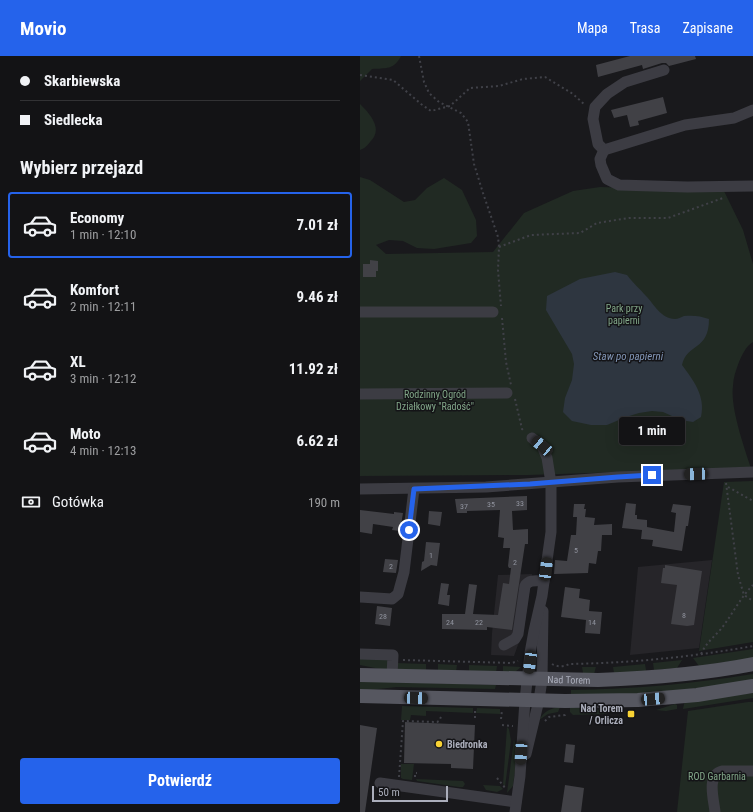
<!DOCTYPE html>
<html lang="pl">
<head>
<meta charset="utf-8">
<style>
	:root { --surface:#131315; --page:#202022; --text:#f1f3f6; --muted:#9d9ea0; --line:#323234; --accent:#2563eb }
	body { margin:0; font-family:"Roboto Condensed",sans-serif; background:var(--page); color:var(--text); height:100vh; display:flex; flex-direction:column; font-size:15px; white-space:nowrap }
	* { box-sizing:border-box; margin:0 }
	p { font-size:13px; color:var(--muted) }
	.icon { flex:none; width:22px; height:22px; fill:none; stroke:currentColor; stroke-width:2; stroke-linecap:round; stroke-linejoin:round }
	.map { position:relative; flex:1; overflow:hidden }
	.panel { display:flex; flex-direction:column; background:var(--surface); width:360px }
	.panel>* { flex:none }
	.banner { display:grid; align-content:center; height:88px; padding:0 20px; background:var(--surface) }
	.scale { position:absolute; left:12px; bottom:10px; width:76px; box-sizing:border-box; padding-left:4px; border:2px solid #abaebb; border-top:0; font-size:11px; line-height:14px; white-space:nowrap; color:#abaebb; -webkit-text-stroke:3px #141417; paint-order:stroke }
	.end { position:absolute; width:18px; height:18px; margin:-9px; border:5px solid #2563eb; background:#fff; box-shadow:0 0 0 2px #fff }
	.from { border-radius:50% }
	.bubble { position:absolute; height:28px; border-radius:4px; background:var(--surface); box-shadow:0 4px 16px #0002,0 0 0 1px var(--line); font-size:13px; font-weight:700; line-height:28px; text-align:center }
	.car { position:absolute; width:12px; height:24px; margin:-12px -6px; border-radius:5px; box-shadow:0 0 3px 1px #0007; background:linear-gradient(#222 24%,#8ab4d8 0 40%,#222 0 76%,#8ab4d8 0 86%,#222 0) }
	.banner b { display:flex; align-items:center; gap:14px; height:38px; font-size:15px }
	.banner b+b { border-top:1px solid var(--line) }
	.banner i { width:10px; height:10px; background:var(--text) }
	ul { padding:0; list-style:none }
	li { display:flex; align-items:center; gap:12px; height:66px; margin:0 8px 6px; padding:0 12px; border:2px solid transparent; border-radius:4px }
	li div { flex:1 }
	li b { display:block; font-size:15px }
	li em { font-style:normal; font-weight:700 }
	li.selected { border-color:var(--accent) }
	li>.icon { width:36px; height:36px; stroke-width:1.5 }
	h2 { padding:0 20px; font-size:18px; line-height:48px }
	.pay { display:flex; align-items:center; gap:10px; height:44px; padding:0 20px; font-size:15px }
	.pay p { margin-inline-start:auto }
	.button { display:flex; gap:8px; margin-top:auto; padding:8px 20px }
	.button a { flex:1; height:46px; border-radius:4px; background:var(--accent); color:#fff; font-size:16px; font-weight:700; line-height:46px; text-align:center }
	header { display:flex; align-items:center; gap:24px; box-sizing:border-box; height:56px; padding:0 20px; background:var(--accent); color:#fff }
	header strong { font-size:19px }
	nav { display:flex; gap:22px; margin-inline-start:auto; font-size:14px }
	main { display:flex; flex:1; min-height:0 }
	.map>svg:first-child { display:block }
</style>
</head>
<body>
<header>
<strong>Movio</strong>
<nav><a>Mapa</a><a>Trasa</a><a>Zapisane</a></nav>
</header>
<main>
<section class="panel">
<div class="banner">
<b><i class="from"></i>Skarbiewska</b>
<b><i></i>Siedlecka</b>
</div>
<h2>Wybierz przejazd</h2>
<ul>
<li class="selected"><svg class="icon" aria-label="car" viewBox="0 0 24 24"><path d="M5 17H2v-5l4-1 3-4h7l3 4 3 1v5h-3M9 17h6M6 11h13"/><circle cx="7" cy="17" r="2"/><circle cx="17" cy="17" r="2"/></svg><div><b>Economy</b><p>1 min · 12:10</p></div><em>7.01 zł</em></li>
<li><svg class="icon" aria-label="car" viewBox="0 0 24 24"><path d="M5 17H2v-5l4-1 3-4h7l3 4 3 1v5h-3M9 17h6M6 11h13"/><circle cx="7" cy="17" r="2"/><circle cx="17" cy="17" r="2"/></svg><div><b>Komfort</b><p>2 min · 12:11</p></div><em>9.46 zł</em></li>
<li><svg class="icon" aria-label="car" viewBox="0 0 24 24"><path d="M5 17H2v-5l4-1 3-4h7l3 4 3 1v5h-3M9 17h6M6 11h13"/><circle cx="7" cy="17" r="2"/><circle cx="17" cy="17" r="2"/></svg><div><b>XL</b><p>3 min · 12:12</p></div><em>11.92 zł</em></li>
<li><svg class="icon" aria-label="car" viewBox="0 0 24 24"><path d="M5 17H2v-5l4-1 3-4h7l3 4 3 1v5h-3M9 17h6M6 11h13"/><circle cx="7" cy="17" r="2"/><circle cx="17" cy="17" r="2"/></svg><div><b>Moto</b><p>4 min · 12:13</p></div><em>6.62 zł</em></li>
</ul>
<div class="pay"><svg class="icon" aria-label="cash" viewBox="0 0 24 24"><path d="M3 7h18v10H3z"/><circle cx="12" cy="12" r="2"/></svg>Gotówka<p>190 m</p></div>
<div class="button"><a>Potwierdź</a></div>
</section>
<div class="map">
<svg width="393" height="756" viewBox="0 0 393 756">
	<rect width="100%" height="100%" fill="#19191c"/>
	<g fill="#262529">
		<polygon points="352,504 339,592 270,599 278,511"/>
		<polygon points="172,518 164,572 154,600 131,599 132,577 138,519"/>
	</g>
	<g fill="#212a23">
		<path d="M0,0h41c-7,14 -15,12 -29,13l-12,12z"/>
		<path d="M0,48c10,10 24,25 10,38 -3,4 -5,6 -10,8z"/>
		<path d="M0,121l10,3 34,22 11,-2 12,-12 17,-10 18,12 14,30 1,16 -6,7 -37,6 -17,-1 -14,-7 -14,-1 -13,5 10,9 107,-2 31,-39 49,-22 27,-4 124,4 19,39 10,34v78c-7,4 -11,13 -14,20 -3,8 -6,16 -6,24 -3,21 11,61 18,82l-223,7 -168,1z"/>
		<polygon points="393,425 393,586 339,595 364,426"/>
		<polygon points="393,593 393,602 339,610 333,602"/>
		<polygon points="0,602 26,603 30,607 29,613 25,614 0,609"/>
		<polygon points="322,604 317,612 294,614 293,607"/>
		<polygon points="36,607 66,608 66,614 38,615"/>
		<polygon points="78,608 97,609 96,616 78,614"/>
		<polygon points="285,608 286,614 285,616 254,617 253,611"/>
		<polygon points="109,609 137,610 136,617 109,615"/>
		<polygon points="143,610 161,611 155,616 143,618"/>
		<polygon points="222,611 236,611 234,618 223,617"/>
		<path d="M393,618v6l-37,6 -69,8 -76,2v-6c61,-1 121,-6 182,-16z"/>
		<polygon points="0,625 136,629 135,633 37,631 0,635"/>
		<polygon points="393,637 393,642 323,653 324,648 326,645"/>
		<polygon points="388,646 393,646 393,756 317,756 328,655"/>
		<polygon points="315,648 317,649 317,653 306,655 296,654"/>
		<polygon points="42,650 113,652 113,657 66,655 66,660 51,659 50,664 41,664"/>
		<path d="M200,651l-2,5 -10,2 -9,6c5,-9 12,-12 21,-13z"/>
		<polygon points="210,651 250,655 249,656 246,658 213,659 210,656"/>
		<polygon points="117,652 140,653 140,658 116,657"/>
		<polygon points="147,671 149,673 151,685 145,731 143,728"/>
		<polygon points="154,683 157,699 153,730 147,737"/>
		<polygon points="41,708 54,708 52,724 43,723 41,722"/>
		<polygon points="56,723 103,725 105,728 103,731 99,731 57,725"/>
		<polygon points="123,729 140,730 143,733 137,736 126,734"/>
	</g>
	<path fill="#2e3640" d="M255,216l12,3c7,9 12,13 19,21 8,8 15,23 29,23 3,0 6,-2 9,-3 9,-1 17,0 25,3 0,32 -22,24 -27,46 11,15 24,31 19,52l-8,5 -12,-2 -18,-8 -11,-1 -13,2 -13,4 -19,8h-16l-19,-4 -9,-9 2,-14 7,-18 2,-16 -2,-10 -26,-44 1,-14 33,-17z"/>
	<g fill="#414146">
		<polygon points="270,0 335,0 336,3 309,10 306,7 302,7 283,13 282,9 238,21 236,9"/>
		<polygon points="303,41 307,57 278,65 279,69 270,71 267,59 254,62 251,54"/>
		<polygon points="10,204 18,205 18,215 16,215 16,221 3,221 3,208 10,208"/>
		<polygon points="167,440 167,454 152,455 153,474 168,473 168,488 165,488 152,574 127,571 127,574 82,573 82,558 105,558 109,528 117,529 113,558 138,559 143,527 149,528 151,512 149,512 148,510 150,492 143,492 144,482 138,481 140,454 107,455 107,457 97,457 95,443"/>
		<polygon points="266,447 276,448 275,459 277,459 277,463 287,464 287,471 314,476 316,457 311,456 313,448 331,450 328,470 326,470 322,495 292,490 293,484 281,483 282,474 262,472"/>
		<polygon points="214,448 225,448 224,453 226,453 225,461 235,462 234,469 252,468 252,479 242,479 241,495 238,495 236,508 229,507 228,517 194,518 195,504 207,505 211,479 216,479 217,461 213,461"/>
		<polygon points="0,454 34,458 34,456 43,457 40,475 32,474 33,471 13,468 12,478 0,476"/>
		<polygon points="69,455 82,456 80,470 68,468"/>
		<polygon points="66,486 80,487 77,510 71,509 61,515 62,506 64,505"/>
		<polygon points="25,503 38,504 36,517 23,516"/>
		<polygon points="305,509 342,515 334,569 327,570 311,568 317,529 301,527 303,512 305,512"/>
		<polygon points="81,527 89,528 87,539 90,539 89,550 78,548"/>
		<polygon points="205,531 220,533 219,542 230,544 229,555 242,556 240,578 225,577 226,564 201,561"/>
		<polygon points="17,550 32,552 30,570 15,568"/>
		<polygon points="45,666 115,669 113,713 91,712 91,708 44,707"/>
		<polygon points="0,669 17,672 5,756 0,756"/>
		<polygon points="206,688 215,689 213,707 204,706"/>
		<polygon points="205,729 224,732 221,756 201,756"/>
	</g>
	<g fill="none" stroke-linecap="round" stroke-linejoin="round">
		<g stroke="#404148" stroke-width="2" stroke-dasharray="2 3" stroke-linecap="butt">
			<polyline points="59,0 64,26 69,37 79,46 101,57 108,66 114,108 123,137 138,181 139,191 138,214 141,250"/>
			<polyline points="0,19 33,24 61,48 71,55 90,50 110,32 139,30 163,23 185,21 213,38 225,49"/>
			<polyline points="139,191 171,179 220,177 237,167 269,162 308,162 363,142"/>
			<polyline points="142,262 146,306 151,329"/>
			<polyline points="155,343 162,373 165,376"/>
			<polyline points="366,427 378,519 384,539 393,545"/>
			<polyline points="368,431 393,445"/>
			<path d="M341,598c5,-11 12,-16 20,-25 11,-14 19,-31 32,-44"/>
			<polyline points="43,604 152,607 158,605"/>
			<path d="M192,608c5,3 12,3 17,0 62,-1 123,-7 184,-18"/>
			<polyline points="115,662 115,653"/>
			<polyline points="141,663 142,654"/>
			<polyline points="185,665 189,661 205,659 205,657"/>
			<polyline points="142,669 153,670"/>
			<polyline points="39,721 43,665 77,666 79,665 81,661"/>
			<polyline points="55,721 55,717 57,717"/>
			<polyline points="137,722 146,733"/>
		</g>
		<g stroke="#3c3c43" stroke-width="11">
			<polyline points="304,14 265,26 247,38 235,51 233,63 238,88 244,94 325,69 374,62 393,54"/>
			<polyline points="244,94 240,103 241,109 247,123 259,129 327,131 393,130"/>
			<polyline points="0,256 133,256"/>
			<polyline points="0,338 147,337"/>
			<polyline points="0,433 126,431 258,421 393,416"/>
			<polyline points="0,541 32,543 38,538 44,516 54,433"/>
			<path d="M144,589l11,-6 3,-5 7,-48c4,-7 12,-5 19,-5"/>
			<polyline points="0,598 33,599 32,620"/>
			<polyline points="166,698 179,644 182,624 183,555"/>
			<polyline points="20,727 156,746"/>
			<polyline points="155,756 160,720 165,644 170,597 174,575 182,540 191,476 191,427 187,402 182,390 172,382"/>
			<path d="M355,756c-1,-12 -9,-37 7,-41h31"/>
		</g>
		<g stroke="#565760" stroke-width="14">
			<path id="s1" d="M0,619l238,5c52,-2 104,-6 155,-16"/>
			<polyline points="0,640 205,645 278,644 337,639 393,630"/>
		</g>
	</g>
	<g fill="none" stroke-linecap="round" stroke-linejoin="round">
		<polyline stroke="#2563eb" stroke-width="5" points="49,474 54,433 170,428 258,421 292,419"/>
	</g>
	<g fill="#f8d234" stroke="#141417" stroke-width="1.5">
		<rect x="267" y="654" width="8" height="8" rx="2"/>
		<circle cx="79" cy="688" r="4"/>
	</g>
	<g text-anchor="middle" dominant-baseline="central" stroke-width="3" stroke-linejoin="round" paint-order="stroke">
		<g font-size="8" fill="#90939e">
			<text x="160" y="447">33</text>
			<text x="131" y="448">35</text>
			<text x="104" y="450">37</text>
			<text x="216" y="494">5</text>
			<text x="71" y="499">1</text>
			<text x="155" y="506">2</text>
			<text x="31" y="510">2</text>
			<text x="324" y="559">8</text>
			<text x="23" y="560">28</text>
			<text x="90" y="566">24</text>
			<text x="119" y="566">22</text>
			<text x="232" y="566">14</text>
		</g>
		<g font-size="10" fill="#82a789" stroke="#141417">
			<text x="264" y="252">Park przy<tspan x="264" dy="12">papierni</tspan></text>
			<text x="75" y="338">Rodzinny Ogród<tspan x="75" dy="12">Działkowy "Radość"</tspan></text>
			<text x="357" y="720">ROD Garbarnia</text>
		</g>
		<g font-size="10" fill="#abaebb" stroke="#141417">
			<text stroke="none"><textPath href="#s1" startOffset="209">Nad Torem</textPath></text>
		</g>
		<g font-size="10" font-weight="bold" fill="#abaebb" stroke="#141417" text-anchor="end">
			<text x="263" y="652">Nad Torem<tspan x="263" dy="12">/ Orlicza</tspan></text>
			<text x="87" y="688" text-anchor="start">Biedronka</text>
		</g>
		<g font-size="11" font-style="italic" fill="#8296b7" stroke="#141417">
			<text x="268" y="300">Staw po papierni</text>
		</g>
	</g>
</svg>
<div class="scale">50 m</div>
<i class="end from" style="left:49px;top:474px"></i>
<i class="end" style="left:292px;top:419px"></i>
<div class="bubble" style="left:259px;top:361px;width:66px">1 min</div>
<i class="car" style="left:182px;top:390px;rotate:310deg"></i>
<i class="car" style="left:336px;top:418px;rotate:268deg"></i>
<i class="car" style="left:186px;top:513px;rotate:7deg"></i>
<i class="car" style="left:170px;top:606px;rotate:188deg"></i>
<i class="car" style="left:56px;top:642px;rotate:92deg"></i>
<i class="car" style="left:293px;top:643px;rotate:85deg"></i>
<i class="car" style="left:161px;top:697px;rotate:183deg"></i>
</div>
</main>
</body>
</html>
